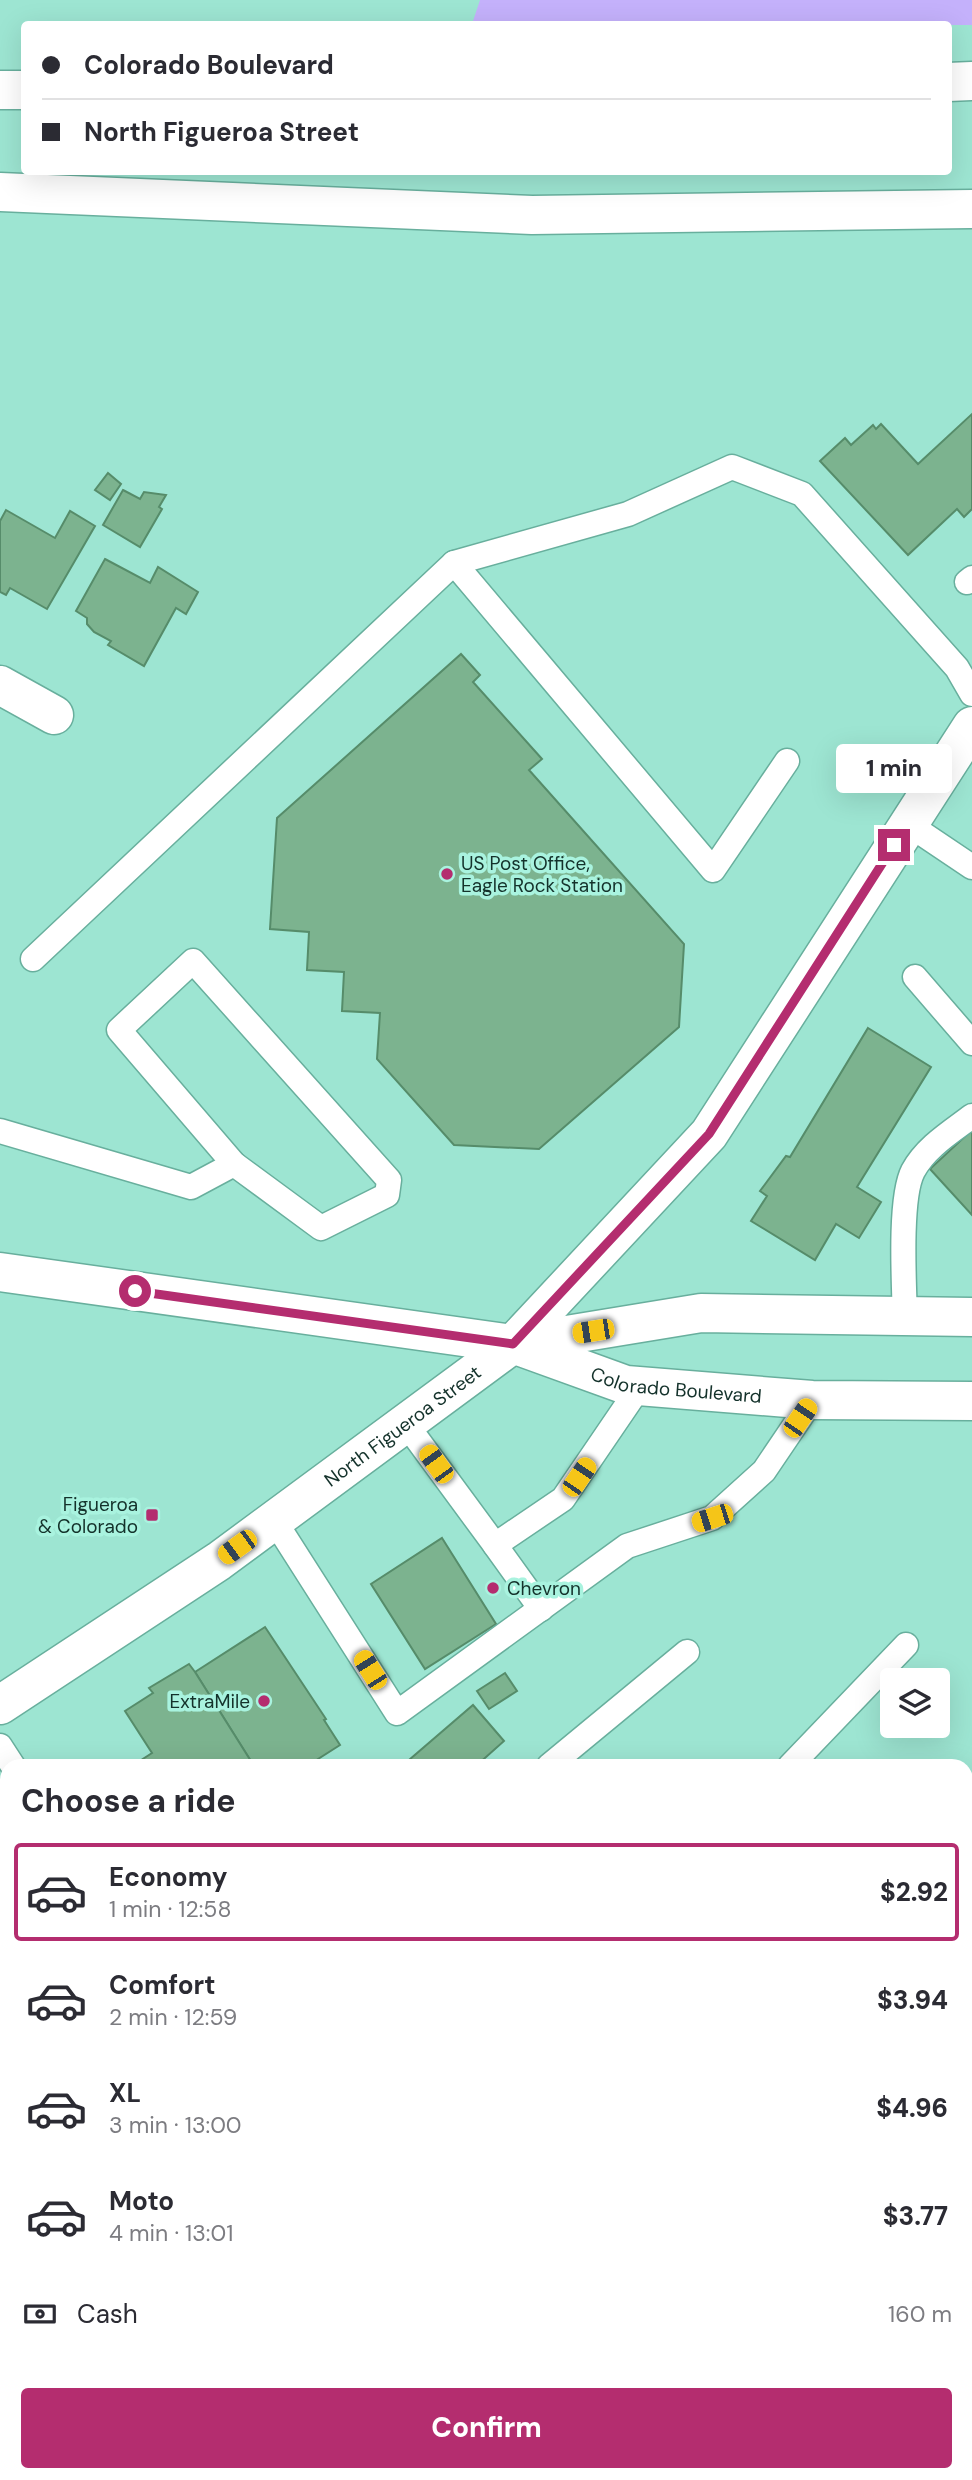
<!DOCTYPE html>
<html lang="en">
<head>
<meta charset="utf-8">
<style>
	:root { --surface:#fff; --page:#f2f2f3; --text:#2b2b33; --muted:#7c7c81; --line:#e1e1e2; --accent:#b42d6f }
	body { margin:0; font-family:"DM Sans",sans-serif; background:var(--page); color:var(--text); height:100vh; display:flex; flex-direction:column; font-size:26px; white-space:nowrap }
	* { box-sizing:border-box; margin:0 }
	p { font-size:23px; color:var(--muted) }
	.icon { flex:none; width:38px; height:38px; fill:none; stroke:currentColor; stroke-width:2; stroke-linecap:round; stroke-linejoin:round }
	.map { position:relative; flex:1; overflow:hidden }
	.details { position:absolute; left:0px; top:1759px; width:973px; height:723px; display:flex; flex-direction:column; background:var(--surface); border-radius:21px 21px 0 0; box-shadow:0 7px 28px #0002 }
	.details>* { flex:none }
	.banner { position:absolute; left:21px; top:21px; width:931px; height:154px; border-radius:7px; box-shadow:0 7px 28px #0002; display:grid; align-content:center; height:154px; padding:0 21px; background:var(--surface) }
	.fabs { position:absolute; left:880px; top:1668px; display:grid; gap:14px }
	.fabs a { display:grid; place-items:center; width:70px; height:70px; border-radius:7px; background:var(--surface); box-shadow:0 7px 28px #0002; font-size:35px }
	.end { position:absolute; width:32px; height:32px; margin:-16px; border:9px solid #b42d6f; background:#fff; box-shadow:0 0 0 4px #fff }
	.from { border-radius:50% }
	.bubble { position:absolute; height:49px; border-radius:7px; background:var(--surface); box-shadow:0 7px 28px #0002; font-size:23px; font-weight:800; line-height:49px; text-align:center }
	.car { position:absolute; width:21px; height:42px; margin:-21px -10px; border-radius:9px; box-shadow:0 0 5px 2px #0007; background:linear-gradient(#f5c518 24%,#345 0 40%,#f5c518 0 76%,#345 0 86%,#f5c518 0) }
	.banner b { display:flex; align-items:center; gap:24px; height:66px; font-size:26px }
	.banner b+b { border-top:2px solid var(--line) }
	.banner i { width:18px; height:18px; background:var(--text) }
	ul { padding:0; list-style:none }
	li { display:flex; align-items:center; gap:21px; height:98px; margin:0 14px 10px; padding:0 7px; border:4px solid transparent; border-radius:7px }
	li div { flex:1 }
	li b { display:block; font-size:26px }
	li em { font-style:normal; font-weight:800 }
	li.active { border-color:var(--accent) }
	li>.icon { width:63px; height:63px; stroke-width:1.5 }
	h2 { padding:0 21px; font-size:32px; line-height:84px }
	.pay { display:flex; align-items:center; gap:18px; height:77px; padding:0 21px; font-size:26px }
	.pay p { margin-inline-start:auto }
	.cta { display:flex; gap:14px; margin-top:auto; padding:14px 21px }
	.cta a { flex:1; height:80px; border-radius:7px; background:var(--accent); color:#fff; font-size:28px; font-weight:800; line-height:80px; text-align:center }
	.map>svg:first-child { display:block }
</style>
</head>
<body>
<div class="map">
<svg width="972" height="2480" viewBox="0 0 972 2480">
	<rect width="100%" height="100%" fill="#9de5d2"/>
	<polygon fill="#c4b1fb" points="480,0 972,0 972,25 472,24"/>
	<g fill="#7cb38f" stroke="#568c6a" stroke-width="2">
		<polygon points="972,414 972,509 964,517 957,509 908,555 820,461 845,438 851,445 873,425 876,429 881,424 918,464"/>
		<polygon points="108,473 121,484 110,500 95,490"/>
		<polygon points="123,490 140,499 144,492 166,495 159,507 162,509 140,547 103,525"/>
		<polygon points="6,510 55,538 70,511 95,526 47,609 10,588 6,595 0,592 0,521"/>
		<polygon points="105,559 150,583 158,567 198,592 186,614 176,608 144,666 108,645 111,641 94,632 87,624 87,618 76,611"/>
		<polygon points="461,654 480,675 473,682 542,759 529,770 684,944 679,1027 539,1149 454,1145 377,1059 380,1013 342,1011 344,972 307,970 309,932 270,929 277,818"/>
		<polygon points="868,1028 931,1067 857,1187 881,1202 859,1238 836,1224 815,1260 751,1221 767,1196 760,1191 786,1156 790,1157"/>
		<polygon points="972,1130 972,1215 930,1169"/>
		<polygon points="442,1538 496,1624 425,1669 371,1584"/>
		<polygon points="265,1627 326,1719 324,1720 340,1745 307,1766 254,1766 195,1672"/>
		<polygon points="189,1664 195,1672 254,1766 132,1766 152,1753 125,1711 153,1693 149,1688"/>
		<polygon points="505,1673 517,1691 489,1709 477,1691"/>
		<polygon points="473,1705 504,1741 476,1766 402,1766"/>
		<polygon points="0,2003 7,2015 7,2115 1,2119"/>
		<polygon points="972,2035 972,2090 967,2094 972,2105 966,2110 966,2041"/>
		<polygon points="970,2293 972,2295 972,2359 966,2352 966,2296"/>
	</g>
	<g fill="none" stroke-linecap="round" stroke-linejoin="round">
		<defs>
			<g id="service">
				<polyline points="454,563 713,870 787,761"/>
				<polyline points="967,582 972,578"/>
				<polyline points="908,824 972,867"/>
				<polyline points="33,959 454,563 628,514 732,467 802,494 957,668 972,694"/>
				<polygon points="193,961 389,1180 387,1195 321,1228 234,1164 119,1030"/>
				<polyline points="915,977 972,1043"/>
				<polyline points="0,1131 191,1187 234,1164"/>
				<path d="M905,1318c-1,-34 -6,-120 8,-147 13,-24 38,-39 59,-55"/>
				<polyline points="406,1424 495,1545"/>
				<polyline points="274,1520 397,1713 627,1546 712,1518 764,1471 812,1400"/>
				<polyline points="541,1609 495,1545 563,1499 640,1386"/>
				<polyline points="0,1746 13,1766"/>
				<polyline points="549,1766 687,1652"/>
				<polyline points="790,1766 906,1645"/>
				<polyline points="0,1806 7,1802"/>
				<polyline points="0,1881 7,1893"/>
				<polyline points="7,2163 2,2166 7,2176"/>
				<polyline points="0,2207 7,2201"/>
				<polyline points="188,2480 190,2474"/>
			</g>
			<g id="minor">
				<polyline points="0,685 54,715"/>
				<polyline points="966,2214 972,2208"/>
				<polyline points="752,2480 752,2474"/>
			</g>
			<polyline id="tertiary" points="0,2457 7,2463"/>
			<g id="secondary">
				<path id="s1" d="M0,1705l219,-144 294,-217 196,-210 263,-408"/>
			</g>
			<g id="primary">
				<path id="s2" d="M0,1272l513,72 113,41 186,15 160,1"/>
				<polyline points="518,1343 701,1313 972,1317"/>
			</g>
			<g id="motorway">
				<polyline points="948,82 972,81"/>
				<polyline points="0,90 24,90"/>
				<polyline points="0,192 532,215 972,209"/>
			</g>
		</defs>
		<use href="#service" stroke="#68af9d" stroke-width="27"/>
		<use href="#minor" stroke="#68af9d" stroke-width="41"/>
		<use href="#tertiary" stroke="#68af9d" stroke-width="41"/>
		<use href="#secondary" stroke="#68af9d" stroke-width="41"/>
		<use href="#primary" stroke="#68af9d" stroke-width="41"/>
		<use href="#motorway" stroke="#68af9d" stroke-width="41"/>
		<use href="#service" stroke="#fff" stroke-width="24"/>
		<use href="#minor" stroke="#fff" stroke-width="38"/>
		<use href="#tertiary" stroke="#fff" stroke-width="38"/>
		<use href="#secondary" stroke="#fff" stroke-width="38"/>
		<use href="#primary" stroke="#fff" stroke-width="38"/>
		<use href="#motorway" stroke="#fff" stroke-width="38"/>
	</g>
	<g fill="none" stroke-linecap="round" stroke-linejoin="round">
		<polyline stroke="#b42d6f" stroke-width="9" points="135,1291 513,1344 709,1134 894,845"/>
	</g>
	<g fill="#b42d6f" stroke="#a9f3df" stroke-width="2.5">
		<circle cx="447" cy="874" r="7"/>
		<rect x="145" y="1508" width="14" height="14" rx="3.5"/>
		<circle cx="493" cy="1588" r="7"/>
		<circle cx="264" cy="1701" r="7"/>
	</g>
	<g text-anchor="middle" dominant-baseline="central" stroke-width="7" stroke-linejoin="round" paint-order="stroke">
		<g font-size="19" fill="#14322b" stroke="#a9f3df" text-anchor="start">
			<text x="461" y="863">US Post Office,<tspan x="461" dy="22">Eagle Rock Station</tspan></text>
			<text x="138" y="1504" text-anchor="end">Figueroa<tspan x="138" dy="22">&amp; Colorado</tspan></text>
			<text x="507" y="1588">Chevron</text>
			<text x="250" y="1701" text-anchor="end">ExtraMile</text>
		</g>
		<g font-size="19" fill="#14322b" stroke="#a9f3df">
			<text stroke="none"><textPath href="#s2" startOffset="688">Colorado Boulevard</textPath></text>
			<text stroke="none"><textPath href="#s1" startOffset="490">North Figueroa Street</textPath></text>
		</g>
	</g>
</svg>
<div class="fabs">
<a><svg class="icon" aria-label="layers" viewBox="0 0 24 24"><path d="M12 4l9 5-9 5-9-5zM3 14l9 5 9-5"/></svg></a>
</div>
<i class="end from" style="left:135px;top:1291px"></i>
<i class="end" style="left:894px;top:845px"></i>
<div class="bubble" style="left:836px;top:744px;width:116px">1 min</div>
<i class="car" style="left:593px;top:1331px;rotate:261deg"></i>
<i class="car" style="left:800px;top:1418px;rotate:34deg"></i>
<i class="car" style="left:436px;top:1464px;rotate:324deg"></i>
<i class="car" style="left:579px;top:1477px;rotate:34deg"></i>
<i class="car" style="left:712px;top:1518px;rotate:252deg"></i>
<i class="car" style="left:237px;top:1547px;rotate:234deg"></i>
<i class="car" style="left:370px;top:1670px;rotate:328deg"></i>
<div class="banner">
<b><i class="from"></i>Colorado Boulevard</b>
<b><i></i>North Figueroa Street</b>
</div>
<section class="details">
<h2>Choose a ride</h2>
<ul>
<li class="active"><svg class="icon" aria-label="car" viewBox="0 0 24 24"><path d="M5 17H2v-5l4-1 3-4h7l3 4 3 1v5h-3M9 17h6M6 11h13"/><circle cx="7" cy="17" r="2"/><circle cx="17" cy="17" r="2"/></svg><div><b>Economy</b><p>1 min · 12:58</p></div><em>$2.92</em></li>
<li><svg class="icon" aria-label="car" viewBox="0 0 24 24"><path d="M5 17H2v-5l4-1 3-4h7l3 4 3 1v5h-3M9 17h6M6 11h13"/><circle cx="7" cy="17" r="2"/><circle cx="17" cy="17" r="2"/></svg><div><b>Comfort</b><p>2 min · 12:59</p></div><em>$3.94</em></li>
<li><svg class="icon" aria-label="car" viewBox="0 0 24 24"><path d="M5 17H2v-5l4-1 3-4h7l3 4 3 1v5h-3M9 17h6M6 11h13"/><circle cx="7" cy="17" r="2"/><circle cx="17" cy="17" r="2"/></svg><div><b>XL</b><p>3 min · 13:00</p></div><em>$4.96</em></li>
<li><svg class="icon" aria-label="car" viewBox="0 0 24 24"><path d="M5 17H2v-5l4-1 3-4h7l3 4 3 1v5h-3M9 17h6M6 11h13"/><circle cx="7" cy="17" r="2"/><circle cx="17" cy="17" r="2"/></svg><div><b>Moto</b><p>4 min · 13:01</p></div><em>$3.77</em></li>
</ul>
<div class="pay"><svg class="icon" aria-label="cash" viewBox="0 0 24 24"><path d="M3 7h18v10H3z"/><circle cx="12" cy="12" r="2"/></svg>Cash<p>160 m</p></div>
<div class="cta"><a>Confirm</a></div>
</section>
</div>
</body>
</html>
